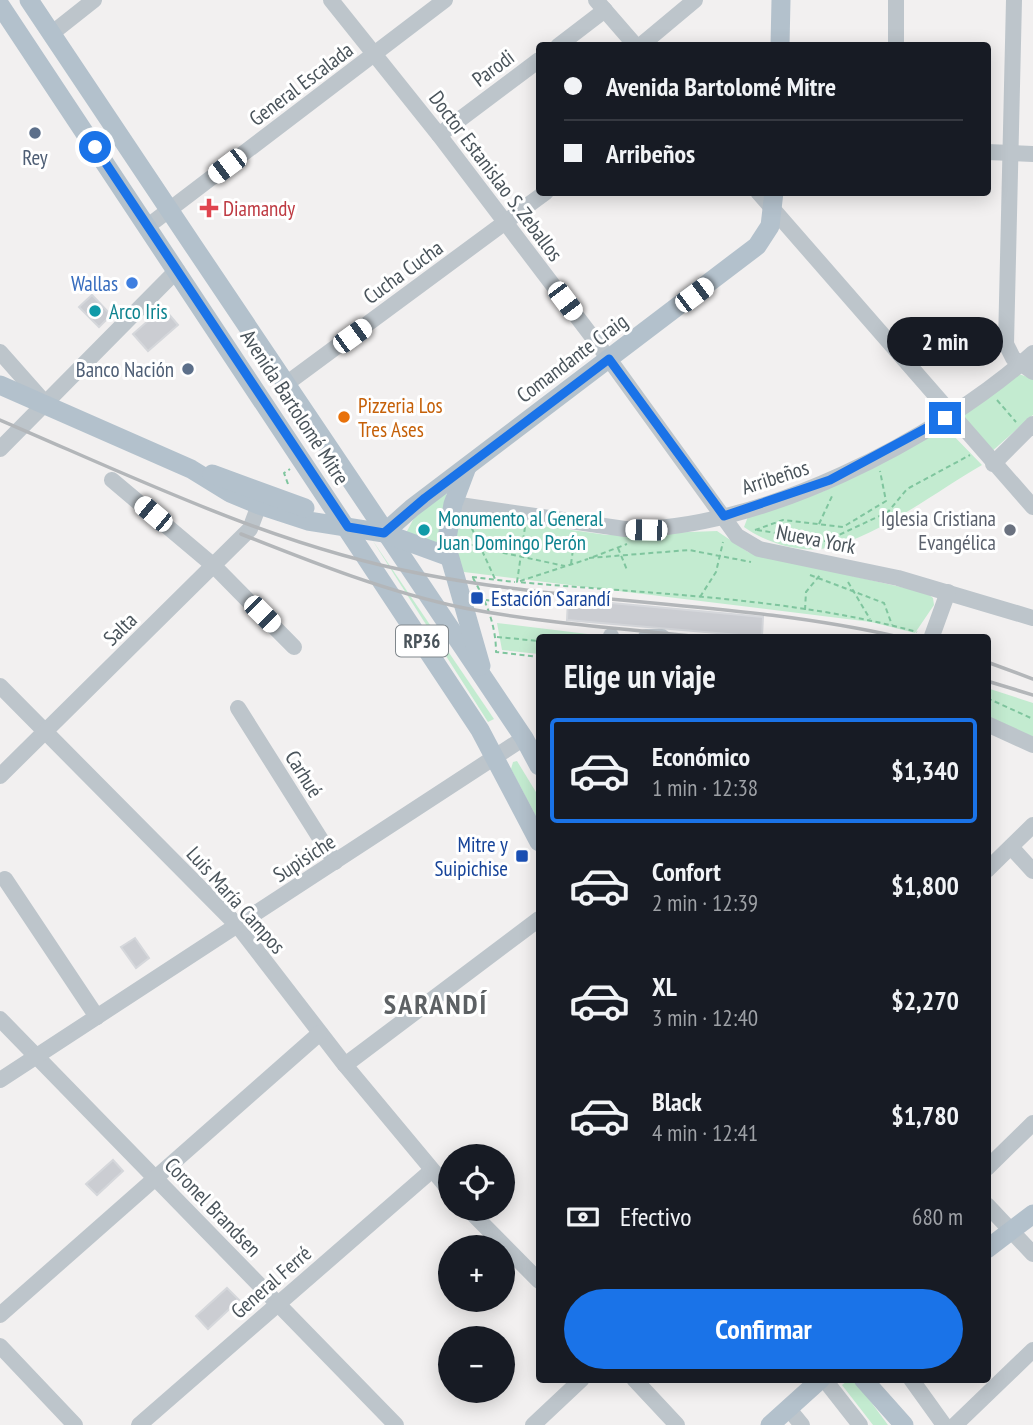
<!DOCTYPE html>
<html lang="es">
<head>
<meta charset="utf-8">
<style>
	:root { --surface:#171b24; --page:#242831; --text:#f1f3f6; --muted:#9ea1a6; --line:#363941; --accent:#1a73e8 }
	body { margin:0; font-family:"PT Sans Narrow",sans-serif; background:var(--page); color:var(--text); height:100vh; display:flex; flex-direction:column; font-size:26px; white-space:nowrap }
	* { box-sizing:border-box; margin:0 }
	p { font-size:23px; color:var(--muted) }
	.icon { flex:none; width:38px; height:38px; fill:none; stroke:currentColor; stroke-width:2; stroke-linecap:round; stroke-linejoin:round }
	.map { position:relative; flex:1; overflow:hidden }
	.details { position:absolute; left:536px; top:634px; width:455px; height:749px; display:flex; flex-direction:column; background:var(--surface); border-radius:7px; box-shadow:0 4px 18px #0003 }
	.details>* { flex:none }
	.guide { position:absolute; left:536px; top:42px; width:455px; height:154px; border-radius:7px; box-shadow:0 4px 18px #0003; display:grid; align-content:center; height:154px; padding:0 28px; background:var(--surface) }
	.controls { position:absolute; left:438px; top:1144px; display:grid; gap:14px }
	.controls a { display:grid; place-items:center; width:77px; height:77px; border-radius:50%; background:var(--surface); box-shadow:0 4px 18px #0003; font-size:35px }
	.end { position:absolute; width:32px; height:32px; margin:-16px; border:9px solid #1a73e8; background:#fff; box-shadow:0 0 0 4px #fff }
	.from { border-radius:50% }
	.bubble { position:absolute; height:49px; border-radius:24px; background:var(--surface); box-shadow:0 4px 18px #0003; font-size:23px; font-weight:800; line-height:49px; text-align:center }
	.car { position:absolute; width:21px; height:42px; margin:-21px -10px; border-radius:9px; box-shadow:0 0 5px 2px #0007; background:linear-gradient(#fff 24%,#345 0 40%,#fff 0 76%,#345 0 86%,#fff 0) }
	.guide b { display:flex; align-items:center; gap:24px; height:66px; font-size:26px }
	.guide b+b { border-top:2px solid var(--line) }
	.guide i { width:18px; height:18px; background:var(--text) }
	ul { padding:0; list-style:none }
	li { display:flex; align-items:center; gap:21px; height:105px; margin:0 14px 10px; padding:0 14px; border:4px solid transparent; border-radius:7px }
	li div { flex:1 }
	li b { display:block; font-size:26px }
	li em { font-style:normal; font-weight:800 }
	li.selected { border-color:var(--accent) }
	li>.icon { width:63px; height:63px; stroke-width:1.5 }
	h2 { padding:0 28px; font-size:32px; line-height:84px }
	.pay { display:flex; align-items:center; gap:18px; height:77px; padding:0 28px; font-size:26px }
	.pay p { margin-inline-start:auto }
	.cta { display:flex; gap:14px; margin-top:auto; padding:14px 28px }
	.cta a { flex:1; height:80px; border-radius:42px; background:var(--accent); color:#fff; font-size:28px; font-weight:800; line-height:80px; text-align:center }
	.map>svg:first-child { display:block }
</style>
</head>
<body>
<div class="map">
<svg width="1033" height="1425" viewBox="0 0 1033 1425">
	<rect width="100%" height="100%" fill="#f2f0f0"/>
	<g fill="#c3ebd0">
		<polygon points="1019,374 1033,379 1033,415 990,453 960,418"/>
		<path d="M946,428l36,37c-47,27 -104,72 -156,83 -25,6 -62,-6 -82,-21l5,-13 75,-23z"/>
		<polygon points="447,490 440,545 405,535 414,518"/>
		<polygon points="459,514 607,535 717,531 748,552 927,593 933,598 934,605 915,633 871,622 464,572 460,569 455,520"/>
		<polygon points="371,538 494,719 488,722"/>
		<polygon points="497,623 604,636 605,637 539,637 539,654 502,650"/>
		<polygon points="987,688 1033,703 1033,737 987,717"/>
		<polygon points="517,761 539,797 539,822 511,769 513,762"/>
		<polygon points="850,1379 854,1379 888,1425 873,1425 842,1385"/>
	</g>
	<g fill="#cbcdd2" stroke="#d5d7db" stroke-width="2">
		<polygon points="92,295 111,315 99,327 79,307"/>
		<polygon points="158,312 167,312 178,325 148,351 133,334"/>
		<polygon points="568,599 763,617 762,637 567,620"/>
		<polygon points="135,938 149,958 136,968 121,947"/>
		<polygon points="113,1160 123,1171 97,1195 86,1184"/>
		<polygon points="227,1288 239,1300 208,1329 196,1316"/>
	</g>
	<g fill="none" stroke-linecap="round" stroke-linejoin="round">
		<g stroke="#7fc59e" stroke-width="2" stroke-dasharray="5 3.5" stroke-linecap="butt">
			<polyline points="997,400 1016,422"/>
			<polyline points="288,484 284,473 290,469"/>
			<polyline points="468,520 495,579"/>
			<polyline points="819,524 833,494"/>
			<path d="M525,527l-8,55c131,12 273,15 400,50"/>
			<polyline points="755,530 783,520 843,527 886,501 880,471"/>
			<polyline points="757,530 826,541 888,512 907,489 970,455"/>
			<polyline points="462,541 480,548 565,566"/>
			<polyline points="618,548 627,570"/>
			<polyline points="593,557 627,544"/>
			<polyline points="589,558 689,550 751,562"/>
			<polyline points="571,564 575,535"/>
			<polyline points="810,575 884,603 892,625"/>
			<polyline points="472,577 515,582"/>
			<path d="M473,578c13,23 23,47 23,74l43,5"/>
			<polyline points="520,581 588,559"/>
			<polyline points="848,582 870,619"/>
			<polyline points="700,597 716,572 723,542"/>
			<polyline points="486,600 522,605"/>
			<polyline points="805,610 806,592 820,575"/>
			<polyline points="497,637 539,641"/>
			<polyline points="987,698 1033,719"/>
		</g>
		<g stroke="#bdc5cb" stroke-width="16">
			<polyline points="331,0 439,135 609,359 737,536 759,549 898,578 1033,618"/>
			<polyline points="596,0 636,46"/>
			<polyline points="1014,0 1006,344 1013,358 1033,372"/>
			<polyline points="51,34 94,0"/>
			<polyline points="558,46 605,10"/>
			<polyline points="640,46 695,0"/>
			<polyline points="896,46 896,0"/>
			<polyline points="439,135 539,60"/>
			<polyline points="987,152 1033,154"/>
			<polyline points="758,192 1033,507"/>
			<polyline points="148,226 445,0"/>
			<polyline points="0,352 46,404"/>
			<polyline points="286,384 546,192"/>
			<polyline points="0,449 177,270"/>
			<polyline points="993,464 1033,424"/>
			<polyline points="112,480 214,566 294,647"/>
			<path d="M453,504l172,25c132,3 312,-90 408,-176"/>
			<polyline points="611,636 611,637"/>
			<polyline points="932,636 948,592"/>
			<polyline points="646,637 662,637"/>
			<polyline points="0,686 238,926 345,1065 450,1191"/>
			<polyline points="238,708 335,862"/>
			<polyline points="987,724 1033,745"/>
			<polyline points="0,776 250,529 259,505"/>
			<polyline points="1011,847 1033,871"/>
			<polyline points="987,870 1033,825"/>
			<polyline points="5,879 97,1017"/>
			<polyline points="0,1019 396,1425"/>
			<polyline points="345,1065 539,919"/>
			<polyline points="0,1080 524,738"/>
			<polyline points="987,1168 1033,1123"/>
			<polyline points="987,1205 1033,1254"/>
			<polyline points="468,1209 539,1281"/>
			<polyline points="0,1315 320,1033"/>
			<polyline points="0,1346 75,1425"/>
			<polyline points="634,1379 677,1425"/>
			<polyline points="824,1379 860,1425"/>
			<polyline points="911,1379 944,1425"/>
			<polyline points="788,1408 802,1425"/>
			<polyline points="139,1425 431,1171"/>
			<polyline points="533,1425 582,1379"/>
			<polyline points="955,1425 1033,1350"/>
		</g>
		<g stroke="#b3c1cc" stroke-width="19">
			<path d="M29,0c165,246 328,493 495,738l15,28"/>
			<polyline points="0,5 480,730 539,842"/>
			<polyline points="780,46 781,0"/>
			<polyline points="0,385 191,469 230,493 259,505 308,521 384,533 447,556"/>
			<polyline points="467,467 453,504 446,544 481,666"/>
			<polyline points="212,474 305,508"/>
			<polyline points="384,533 412,508 757,246 770,226 774,192"/>
			<polyline points="987,1249 1033,1214"/>
			<polyline points="863,1379 904,1425"/>
			<polyline points="770,1425 821,1379"/>
		</g>
		<g stroke="#b3b6b9" stroke-width="3.5">
			<path d="M0,420c138,59 274,126 422,154 158,31 320,27 477,63"/>
			<path d="M241,534c73,29 146,58 223,74 79,15 159,21 238,29"/>
			<polyline points="987,662 1033,679"/>
			<polyline points="987,681 1033,695"/>
		</g>
	</g>
	<g fill="none" stroke-linecap="round" stroke-linejoin="round">
		<polyline stroke="#1a73e8" stroke-width="9" points="95,147 348,527 384,533 425,498 609,359 724,516 830,480 945,418"/>
	</g>
	<g fill="#5c6f8a" stroke="#fff" stroke-width="2.5">
		<circle cx="35" cy="133" r="7"/>
		<circle cx="188" cy="369" r="7"/>
	</g>
	<path fill="#e0444e" stroke="#fff" stroke-width="2.5" d="M205.5 197.5h7v7h7v7h-7v7h-7v-7h-7v-7h7z"/>
	<circle fill="#3f7fe0" stroke="#fff" stroke-width="2.5" cx="132" cy="283" r="7"/>
	<g fill="#0f9aa8" stroke="#fff" stroke-width="2.5">
		<circle cx="95" cy="311" r="7"/>
		<circle cx="424" cy="530" r="7"/>
	</g>
	<circle fill="#e8710a" stroke="#fff" stroke-width="2.5" cx="344" cy="417" r="7"/>
	<circle fill="#6b7280" stroke="#fff" stroke-width="2.5" cx="1010" cy="530" r="7"/>
	<g fill="#1a4fb4" stroke="#fff" stroke-width="2.5">
		<rect x="470" y="591" width="14" height="14" rx="3.5"/>
		<rect x="515" y="849" width="14" height="14" rx="3.5"/>
	</g>
	<g text-anchor="middle" dominant-baseline="central" stroke-width="6" stroke-linejoin="round" paint-order="stroke">
		<rect fill="#fff" stroke="#80878c" stroke-width="2" x="396" y="625.5" width="52" height="31" rx="5"/>
		<g font-size="19" font-weight="bold" fill="#4a545b">
			<text x="422" y="641">RP36</text>
		</g>
		<g font-size="21" fill="#4a545b" stroke="#fff">
			<text transform="translate(493 68) rotate(-37)">Parodi</text>
			<text transform="translate(301 84) rotate(-37)">General Escalada</text>
			<text transform="translate(496 176) rotate(53)">Doctor Estanislao S. Zeballos</text>
			<text transform="translate(403 272) rotate(-36)">Cucha Cucha</text>
			<text transform="translate(572 358) rotate(-37)">Comandante Craig</text>
			<text transform="translate(295 407) rotate(57)">Avenida Bartolomé Mitre</text>
			<text transform="translate(775 477) rotate(-18)">Arribeños</text>
			<text transform="translate(816 539) rotate(11)">Nueva York</text>
			<text transform="translate(120 629) rotate(-44)">Salta</text>
			<text transform="translate(304 774) rotate(58)">Carhué</text>
			<text transform="translate(304 858) rotate(-33)">Supisiche</text>
			<text transform="translate(236 900) rotate(48)">Luis María Campos</text>
			<text transform="translate(213 1207) rotate(46)">Coronel Brandsen</text>
			<text transform="translate(271 1282) rotate(-41)">General Ferré</text>
		</g>
		<g font-size="21" fill="#4e5e75" stroke="#fff">
			<text x="35" y="157">Rey</text>
			<text x="174" y="369" text-anchor="end">Banco Nación</text>
		</g>
		<g font-size="21" fill="#be3a42" stroke="#fff" text-anchor="start">
			<text x="223" y="208">Diamandy</text>
		</g>
		<g font-size="21" fill="#366cbe" stroke="#fff" text-anchor="end">
			<text x="118" y="283">Wallas</text>
		</g>
		<g font-size="21" fill="#0d838f" stroke="#fff" text-anchor="start">
			<text x="109" y="311">Arco Iris</text>
			<text x="438" y="518">Monumento al General<tspan x="438" dy="24">Juan Domingo Perón</tspan></text>
		</g>
		<g font-size="21" fill="#c56008" stroke="#fff" text-anchor="start">
			<text x="358" y="405">Pizzeria Los<tspan x="358" dy="24">Tres Ases</tspan></text>
		</g>
		<g font-size="21" fill="#5b616d" stroke="#fff" text-anchor="end">
			<text x="996" y="518">Iglesia Cristiana<tspan x="996" dy="24">Evangélica</tspan></text>
		</g>
		<g font-size="21" fill="#164399" stroke="#fff" text-anchor="start">
			<text x="491" y="598">Estación Sarandí</text>
			<text x="508" y="844" text-anchor="end">Mitre y<tspan x="508" dy="24">Suipichise</tspan></text>
		</g>
		<g font-size="28" font-weight="bold" letter-spacing="2" fill="#5d6164" stroke="#fff">
			<text x="436" y="1003">SARANDÍ</text>
		</g>
	</g>
</svg>
<div class="controls">
<a><svg class="icon" aria-label="locate" viewBox="0 0 24 24"><circle cx="12" cy="12" r="6"/><path d="M12 2v4M12 18v4M2 12h4M18 12h4"/></svg></a>
<a>+</a>
<a>−</a>
</div>
<i class="end from" style="left:95px;top:147px"></i>
<i class="end" style="left:945px;top:418px"></i>
<div class="bubble" style="left:887px;top:317px;width:116px">2 min</div>
<i class="car" style="left:227px;top:166px;rotate:233deg"></i>
<i class="car" style="left:694px;top:295px;rotate:53deg"></i>
<i class="car" style="left:565px;top:301px;rotate:143deg"></i>
<i class="car" style="left:352px;top:336px;rotate:54deg"></i>
<i class="car" style="left:153px;top:514px;rotate:310deg"></i>
<i class="car" style="left:646px;top:530px;rotate:271deg"></i>
<i class="car" style="left:262px;top:614px;rotate:135deg"></i>
<div class="guide">
<b><i class="from"></i>Avenida Bartolomé Mitre</b>
<b><i></i>Arribeños</b>
</div>
<section class="details">
<h2>Elige un viaje</h2>
<ul>
<li class="selected"><svg class="icon" aria-label="car" viewBox="0 0 24 24"><path d="M5 17H2v-5l4-1 3-4h7l3 4 3 1v5h-3M9 17h6M6 11h13"/><circle cx="7" cy="17" r="2"/><circle cx="17" cy="17" r="2"/></svg><div><b>Económico</b><p>1 min · 12:38</p></div><em>$1,340</em></li>
<li><svg class="icon" aria-label="car" viewBox="0 0 24 24"><path d="M5 17H2v-5l4-1 3-4h7l3 4 3 1v5h-3M9 17h6M6 11h13"/><circle cx="7" cy="17" r="2"/><circle cx="17" cy="17" r="2"/></svg><div><b>Confort</b><p>2 min · 12:39</p></div><em>$1,800</em></li>
<li><svg class="icon" aria-label="car" viewBox="0 0 24 24"><path d="M5 17H2v-5l4-1 3-4h7l3 4 3 1v5h-3M9 17h6M6 11h13"/><circle cx="7" cy="17" r="2"/><circle cx="17" cy="17" r="2"/></svg><div><b>XL</b><p>3 min · 12:40</p></div><em>$2,270</em></li>
<li><svg class="icon" aria-label="car" viewBox="0 0 24 24"><path d="M5 17H2v-5l4-1 3-4h7l3 4 3 1v5h-3M9 17h6M6 11h13"/><circle cx="7" cy="17" r="2"/><circle cx="17" cy="17" r="2"/></svg><div><b>Black</b><p>4 min · 12:41</p></div><em>$1,780</em></li>
</ul>
<div class="pay"><svg class="icon" aria-label="cash" viewBox="0 0 24 24"><path d="M3 7h18v10H3z"/><circle cx="12" cy="12" r="2"/></svg>Efectivo<p>680 m</p></div>
<div class="cta"><a>Confirmar</a></div>
</section>
</div>
</body>
</html>
